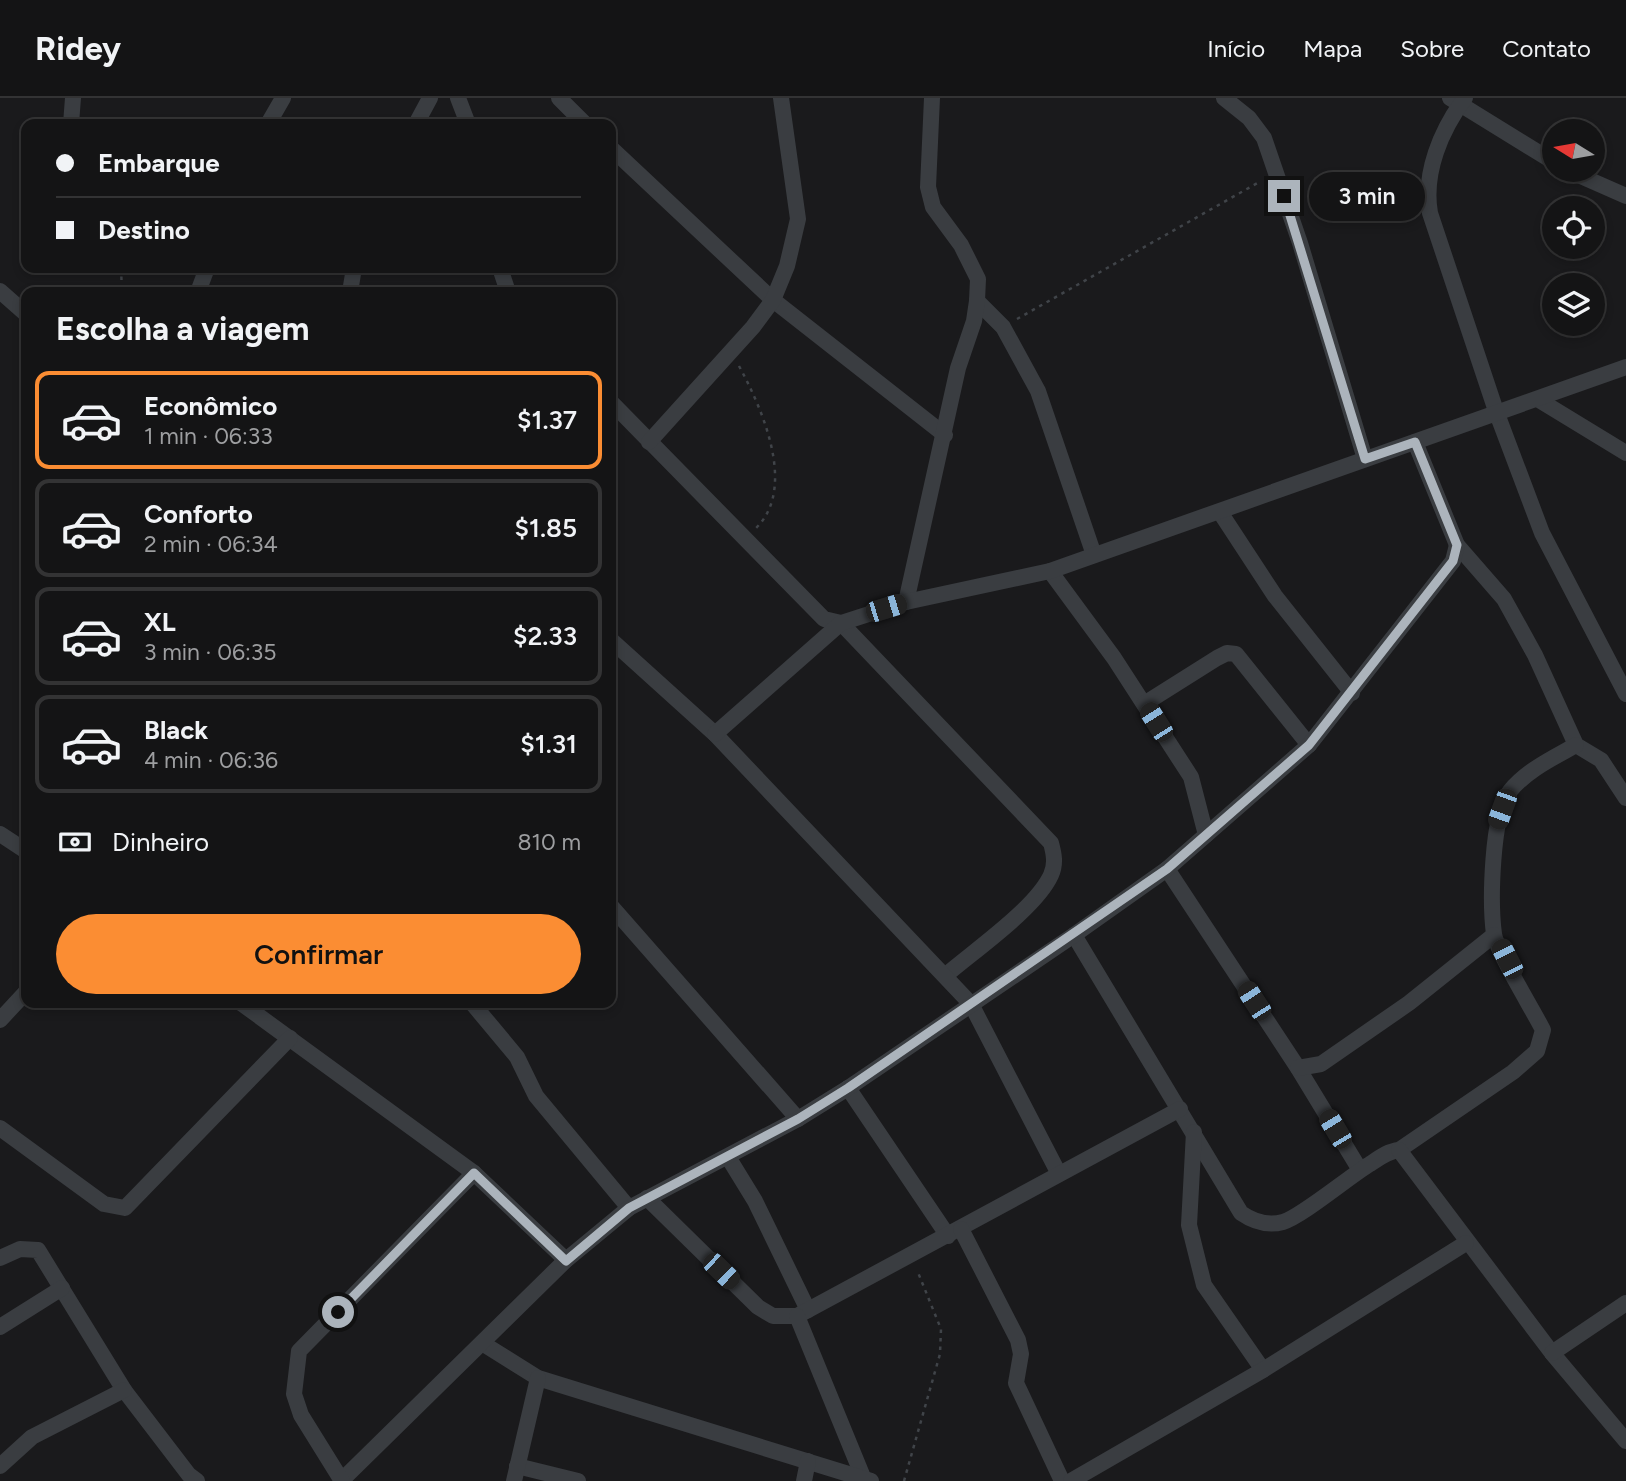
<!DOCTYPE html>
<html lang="pt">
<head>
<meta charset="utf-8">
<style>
	:root { --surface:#141415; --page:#1d1d1e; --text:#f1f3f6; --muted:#9d9ea0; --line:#333334; --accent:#fb8d33 }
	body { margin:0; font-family:Figtree,sans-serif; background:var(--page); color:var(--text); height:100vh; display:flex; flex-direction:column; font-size:26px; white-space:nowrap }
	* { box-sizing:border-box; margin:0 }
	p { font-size:23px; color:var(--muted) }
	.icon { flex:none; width:38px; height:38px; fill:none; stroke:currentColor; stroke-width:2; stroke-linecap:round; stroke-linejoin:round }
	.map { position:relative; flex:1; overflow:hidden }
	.details { position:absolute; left:21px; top:189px; width:595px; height:721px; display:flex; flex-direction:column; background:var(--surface); border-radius:14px; box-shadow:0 4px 10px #0003,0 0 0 2px var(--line) }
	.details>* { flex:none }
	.hud { position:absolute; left:21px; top:21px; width:595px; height:154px; border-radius:14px; box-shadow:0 4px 10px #0003,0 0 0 2px var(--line); display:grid; align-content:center; height:154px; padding:0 35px; background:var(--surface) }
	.needle { width:46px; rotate:281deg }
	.tools { position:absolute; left:1542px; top:21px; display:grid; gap:14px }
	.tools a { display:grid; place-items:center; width:63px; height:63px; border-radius:50%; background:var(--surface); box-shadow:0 4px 10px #0003,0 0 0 2px var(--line); font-size:35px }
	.end { position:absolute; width:32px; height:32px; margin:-16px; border:9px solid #acb4bc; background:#111; box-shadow:0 0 0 4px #111 }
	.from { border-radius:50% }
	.bubble { position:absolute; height:49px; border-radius:24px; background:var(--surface); box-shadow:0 4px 10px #0003,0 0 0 2px var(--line); font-size:23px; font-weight:600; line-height:49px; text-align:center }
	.car { position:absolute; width:21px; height:42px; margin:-21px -10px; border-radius:9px; box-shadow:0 0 5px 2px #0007; background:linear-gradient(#222 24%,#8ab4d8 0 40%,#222 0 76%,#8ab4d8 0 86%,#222 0) }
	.hud b { display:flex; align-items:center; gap:24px; height:66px; font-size:26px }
	.hud b+b { border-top:2px solid var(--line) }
	.hud i { width:18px; height:18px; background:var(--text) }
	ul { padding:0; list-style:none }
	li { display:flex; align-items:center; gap:21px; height:98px; margin:0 14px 10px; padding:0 21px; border:4px solid var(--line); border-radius:14px }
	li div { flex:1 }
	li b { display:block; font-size:26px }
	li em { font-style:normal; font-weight:600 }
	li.current { border-color:var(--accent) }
	li>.icon { width:63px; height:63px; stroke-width:1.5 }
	h2 { padding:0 35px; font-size:32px; line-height:84px }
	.pay { display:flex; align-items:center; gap:18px; height:77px; padding:0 35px; font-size:26px }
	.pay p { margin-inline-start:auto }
	.cta { display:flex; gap:14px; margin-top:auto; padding:14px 35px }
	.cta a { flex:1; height:80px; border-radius:42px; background:var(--accent); color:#111; font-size:28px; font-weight:600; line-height:80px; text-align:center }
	header { display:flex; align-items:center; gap:42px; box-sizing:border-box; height:98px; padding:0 35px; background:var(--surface); border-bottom:2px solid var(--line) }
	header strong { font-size:33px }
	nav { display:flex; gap:38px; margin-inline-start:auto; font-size:24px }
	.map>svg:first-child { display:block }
</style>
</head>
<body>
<header>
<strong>Ridey</strong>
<nav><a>Início</a><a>Mapa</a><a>Sobre</a><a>Contato</a></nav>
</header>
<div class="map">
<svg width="1626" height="1383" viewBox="0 0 1626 1383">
	<rect width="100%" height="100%" fill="#1a1a1c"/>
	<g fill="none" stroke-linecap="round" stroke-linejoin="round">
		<g stroke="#404449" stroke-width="2.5" stroke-dasharray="3.5 5" stroke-linecap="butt">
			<polyline points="121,170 122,194"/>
			<polyline points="1017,221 1261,83"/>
			<path d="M739,268c23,42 59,123 16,163"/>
			<polyline points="904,1383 940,1256 941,1231 917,1172"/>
		</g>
		<g stroke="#3a3d41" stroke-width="16">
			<polyline points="458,0 468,26"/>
			<polyline points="559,0 585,26"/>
			<polyline points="1224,0 1249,20 1264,40 1300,145 1365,361"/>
			<polyline points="1450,0 1554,64"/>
			<path d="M1465,0c-24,32 -42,75 -35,115l66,198 46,122 84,161"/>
			<polyline points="71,26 73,0"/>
			<polyline points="268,26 283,0"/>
			<polyline points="416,26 430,0"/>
			<polyline points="611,50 773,202 945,337"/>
			<polyline points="1567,72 1626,98"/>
			<polyline points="500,170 508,194"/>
			<polyline points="0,193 26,216"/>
			<polyline points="198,194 207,170"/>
			<polyline points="350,194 354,170"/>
			<polyline points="977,203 1003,229 1038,293 1094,457"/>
			<polyline points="1539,302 1626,355"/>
			<path d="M611,304l213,217 17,4 210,220c3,11 5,21 0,32 -15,33 -76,75 -105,100"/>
			<polyline points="649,344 753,229 773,202 787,168 798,121 781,0"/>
			<polyline points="1415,344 1457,447 1504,501 1535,557 1576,647 1601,662 1626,700"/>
			<polyline points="1220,414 1275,498 1352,595"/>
			<polyline points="1050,473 1114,560 1191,679 1206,737"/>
			<polyline points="906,504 958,270 974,223 977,203 978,181 961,147 933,109 928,89 932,0"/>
			<polyline points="611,542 715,636 971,906 1059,1076"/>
			<polyline points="1144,606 1217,560 1227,555 1236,556 1309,647"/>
			<polyline points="715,636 841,525 906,504 1050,473 1626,269"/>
			<polyline points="0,736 26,753"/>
			<polyline points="1167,771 1298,970 1360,1072"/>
			<polyline points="611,808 798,1021"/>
			<path d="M1074,837l167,278c13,9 27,13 42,9 18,-5 67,-46 87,-58 9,-6 18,-13 29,-14l114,-78 24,-21 6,-21c-10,-20 -46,-78 -49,-96 -4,-30 -3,-119 16,-143 17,-21 43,-33 66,-46"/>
			<polyline points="241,905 474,1075 566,1162"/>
			<polyline points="472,905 517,959 536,998 629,1110"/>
			<polyline points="0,922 26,894"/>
			<polyline points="1298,970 1321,966 1409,905 1494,837"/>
			<polyline points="848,990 948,1138"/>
			<polyline points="0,1030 104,1106 125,1110 290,940"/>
			<polyline points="1194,1034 1189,1127 1204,1187 1263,1272"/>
			<polyline points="1399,1052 1552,1255 1626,1343"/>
			<polyline points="728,1059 755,1103 808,1212"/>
			<polyline points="647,1100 758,1209 773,1218 797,1218 1180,1011"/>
			<polyline points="961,1131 1018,1242 1021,1256 1016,1285 1062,1383"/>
			<polyline points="0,1160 20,1151 38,1152 124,1292 189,1377 197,1383"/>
			<polyline points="797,1218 863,1379"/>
			<polyline points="0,1229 62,1190"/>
			<polyline points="482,1245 538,1280 871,1383"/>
			<polyline points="1552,1255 1626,1205"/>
			<polyline points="0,1368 32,1339 124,1292"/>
			<polyline points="517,1368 578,1383"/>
			<polyline points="341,1383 566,1162 629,1110 798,1021 848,990 1074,837 1167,771 1206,737 1309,647 1453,463 1457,447"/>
			<polyline points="342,1383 301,1317 294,1296 299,1253 474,1075"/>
			<polyline points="514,1383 538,1280"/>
			<polyline points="804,1383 808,1363"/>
			<polyline points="1071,1383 1263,1272 1466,1145"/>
		</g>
	</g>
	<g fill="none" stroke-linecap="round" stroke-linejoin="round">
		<polyline stroke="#acb4bc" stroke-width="9" points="338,1214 474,1075 566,1163 629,1110 798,1021 848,990 1167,771 1309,647 1453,463 1457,447 1415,344 1365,361 1284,98"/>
	</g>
</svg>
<div class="tools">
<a><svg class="needle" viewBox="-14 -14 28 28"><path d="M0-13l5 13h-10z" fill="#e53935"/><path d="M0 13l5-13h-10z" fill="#9d9ea0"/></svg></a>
<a><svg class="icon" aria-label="locate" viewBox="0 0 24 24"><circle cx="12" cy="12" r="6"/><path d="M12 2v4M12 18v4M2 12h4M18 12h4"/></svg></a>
<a><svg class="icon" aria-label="layers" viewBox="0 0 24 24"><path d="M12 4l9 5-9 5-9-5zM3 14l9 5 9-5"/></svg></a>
</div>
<i class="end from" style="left:338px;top:1214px"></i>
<i class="end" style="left:1284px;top:98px"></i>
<div class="bubble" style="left:1309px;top:74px;width:116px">3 min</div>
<i class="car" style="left:886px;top:510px;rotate:73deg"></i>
<i class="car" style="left:1156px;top:624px;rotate:328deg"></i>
<i class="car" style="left:1502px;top:711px;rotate:200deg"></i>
<i class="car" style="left:1507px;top:861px;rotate:333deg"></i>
<i class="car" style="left:1254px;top:903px;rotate:327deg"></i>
<i class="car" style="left:1335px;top:1031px;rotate:329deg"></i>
<i class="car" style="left:721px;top:1173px;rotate:134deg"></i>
<div class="hud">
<b><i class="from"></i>Embarque</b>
<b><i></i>Destino</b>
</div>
<section class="details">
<h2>Escolha a viagem</h2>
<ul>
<li class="current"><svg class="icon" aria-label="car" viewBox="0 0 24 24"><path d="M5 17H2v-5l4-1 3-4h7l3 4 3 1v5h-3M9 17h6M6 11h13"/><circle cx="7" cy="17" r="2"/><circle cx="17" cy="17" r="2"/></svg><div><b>Econômico</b><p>1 min · 06:33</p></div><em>$1.37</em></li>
<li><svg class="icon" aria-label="car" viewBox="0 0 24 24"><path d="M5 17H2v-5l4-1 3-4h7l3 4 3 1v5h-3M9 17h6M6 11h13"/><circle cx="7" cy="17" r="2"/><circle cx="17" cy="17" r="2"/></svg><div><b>Conforto</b><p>2 min · 06:34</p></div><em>$1.85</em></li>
<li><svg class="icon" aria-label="car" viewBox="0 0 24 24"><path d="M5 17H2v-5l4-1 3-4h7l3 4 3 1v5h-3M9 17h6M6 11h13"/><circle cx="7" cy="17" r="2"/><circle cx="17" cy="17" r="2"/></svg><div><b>XL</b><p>3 min · 06:35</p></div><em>$2.33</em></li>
<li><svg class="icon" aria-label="car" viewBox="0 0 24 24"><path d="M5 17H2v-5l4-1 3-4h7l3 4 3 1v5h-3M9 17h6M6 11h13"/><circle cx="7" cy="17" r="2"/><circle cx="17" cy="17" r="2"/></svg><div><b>Black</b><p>4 min · 06:36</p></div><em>$1.31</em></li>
</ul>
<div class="pay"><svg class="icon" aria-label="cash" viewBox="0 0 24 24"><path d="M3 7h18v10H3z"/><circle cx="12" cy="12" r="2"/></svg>Dinheiro<p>810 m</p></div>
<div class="cta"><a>Confirmar</a></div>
</section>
</div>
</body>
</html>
